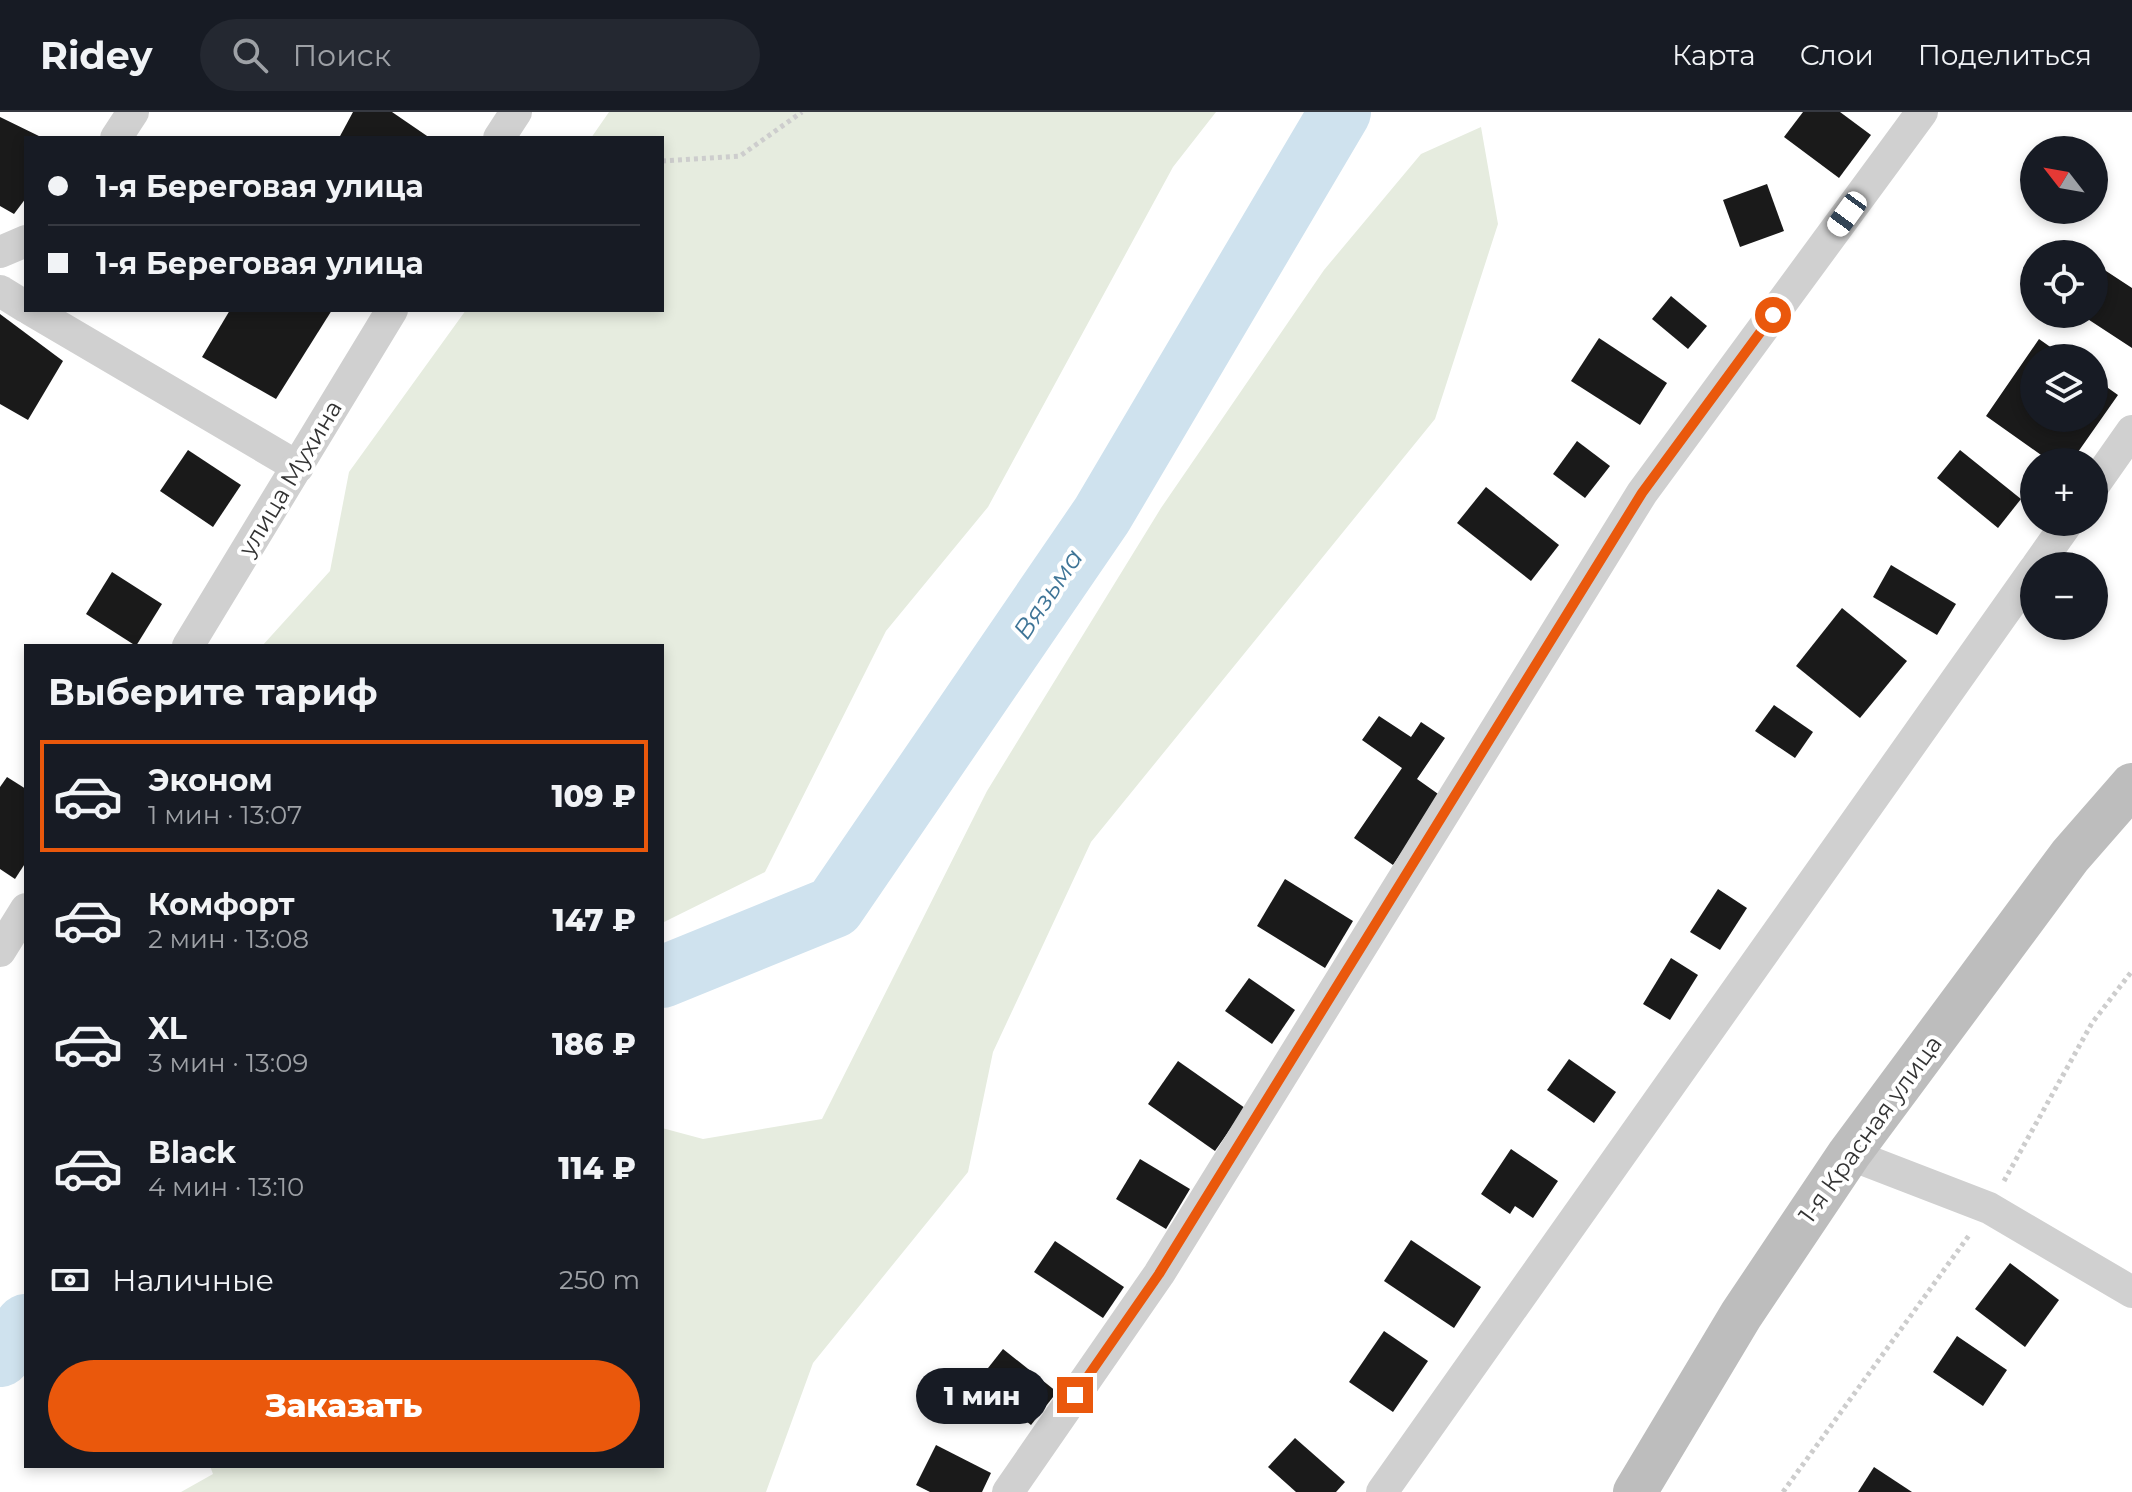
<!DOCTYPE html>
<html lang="ru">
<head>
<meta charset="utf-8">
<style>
	:root { --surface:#171b24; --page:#242831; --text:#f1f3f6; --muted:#9ea1a6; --line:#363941; --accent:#ea580c }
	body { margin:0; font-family:Montserrat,sans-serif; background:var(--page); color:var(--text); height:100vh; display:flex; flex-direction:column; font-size:30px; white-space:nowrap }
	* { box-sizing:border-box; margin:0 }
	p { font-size:26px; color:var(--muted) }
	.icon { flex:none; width:44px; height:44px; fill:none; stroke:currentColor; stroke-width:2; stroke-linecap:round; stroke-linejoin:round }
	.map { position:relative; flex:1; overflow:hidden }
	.sheet { position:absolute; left:24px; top:532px; width:640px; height:824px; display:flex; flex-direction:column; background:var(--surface); border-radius:0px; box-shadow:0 4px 12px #0003 }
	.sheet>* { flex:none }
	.top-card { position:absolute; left:24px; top:24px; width:640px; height:176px; border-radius:0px; box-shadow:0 4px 12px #0003; display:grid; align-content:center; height:176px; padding:0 24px; background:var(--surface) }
	.needle { width:52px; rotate:301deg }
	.buttons { position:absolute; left:2020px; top:24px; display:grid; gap:16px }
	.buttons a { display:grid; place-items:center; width:88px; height:88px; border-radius:50%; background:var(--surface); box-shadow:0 4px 12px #0003; font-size:40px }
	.end { position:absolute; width:36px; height:36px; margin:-18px; border:10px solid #ea580c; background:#fff; box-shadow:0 0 0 4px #fff }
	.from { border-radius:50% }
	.bubble { position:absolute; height:56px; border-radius:28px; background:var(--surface); box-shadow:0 4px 12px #0003; font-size:26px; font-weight:800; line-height:56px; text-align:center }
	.car { position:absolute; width:24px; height:48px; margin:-24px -12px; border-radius:10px; box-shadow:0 0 6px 2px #0007; background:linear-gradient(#fff 24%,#345 0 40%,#fff 0 76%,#345 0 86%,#fff 0) }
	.top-card b { display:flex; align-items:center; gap:28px; height:76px; font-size:30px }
	.top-card b+b { border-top:2px solid var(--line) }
	.top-card i { width:20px; height:20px; background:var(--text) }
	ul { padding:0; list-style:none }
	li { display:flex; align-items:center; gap:24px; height:112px; margin:0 16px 12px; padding:0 8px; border:4px solid transparent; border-radius:0px }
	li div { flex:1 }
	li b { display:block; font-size:30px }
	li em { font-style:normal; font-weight:800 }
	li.current { border-color:var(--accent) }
	li>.icon { width:72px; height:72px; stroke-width:1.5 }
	h2 { padding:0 24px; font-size:36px; line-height:96px }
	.pay { display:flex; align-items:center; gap:20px; height:88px; padding:0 24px; font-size:30px }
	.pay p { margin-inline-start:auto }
	.cta { display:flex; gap:16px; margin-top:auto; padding:16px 24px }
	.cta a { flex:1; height:92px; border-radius:48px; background:var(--accent); color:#fff; font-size:32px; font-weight:800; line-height:92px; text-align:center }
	header { display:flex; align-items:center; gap:48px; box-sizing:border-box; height:112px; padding:0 40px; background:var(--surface); border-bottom:2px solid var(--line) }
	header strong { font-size:38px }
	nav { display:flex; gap:44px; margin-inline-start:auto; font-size:28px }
	.search { width:560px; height:72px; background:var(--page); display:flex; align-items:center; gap:20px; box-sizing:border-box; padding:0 28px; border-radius:44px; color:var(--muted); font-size:30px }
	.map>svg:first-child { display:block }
</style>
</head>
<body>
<header>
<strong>Ridey</strong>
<div class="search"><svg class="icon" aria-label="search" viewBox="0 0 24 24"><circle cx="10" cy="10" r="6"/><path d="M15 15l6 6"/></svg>Поиск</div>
<nav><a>Карта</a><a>Слои</a><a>Поделиться</a></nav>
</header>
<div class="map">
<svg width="2132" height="1380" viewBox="0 0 2132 1380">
	<rect width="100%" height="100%" fill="#fff"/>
	<g fill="#e6ecdf">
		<polygon points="609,0 1216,0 1173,55 988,395 886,519 765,760 662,811 662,534 262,534 330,459 349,360 466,198 662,198 662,26 591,26"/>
		<polygon points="1481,15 1498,112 1435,307 1091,730 993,940 968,1060 813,1251 766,1380 181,1380 213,1362 210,1354 662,1354 662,1016 703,1027 822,1007 987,679 1161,396 1324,158 1421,42"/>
	</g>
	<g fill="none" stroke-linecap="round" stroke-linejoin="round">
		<g stroke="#cfe2ee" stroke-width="62">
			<polyline points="662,865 834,795 1102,403 1340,0"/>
			<polyline points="0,1244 26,1213"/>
		</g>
	</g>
	<g fill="#1a1a1a">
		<polygon points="353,0 392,0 430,26 339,26"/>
		<polygon points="1803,0 1840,0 1871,23 1839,66 1784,25"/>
		<polygon points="0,5 43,26 26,26 26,86 14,102 0,94"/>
		<polygon points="1767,72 1784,119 1740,135 1723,88"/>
		<polygon points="2103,157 2132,176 2132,236 2080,202 2094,202 2094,171"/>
		<polygon points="1671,184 1707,214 1688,237 1652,207"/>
		<polygon points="230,198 332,198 276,287 202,245"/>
		<polygon points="0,202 63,249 28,308 0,292"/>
		<polygon points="1599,226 1667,271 1640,313 1571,269"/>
		<polygon points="2039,227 2066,246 2034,246 2034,306 2094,306 2094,266 2118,283 2071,350 2051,350 1986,304"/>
		<polygon points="1577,329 1610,354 1585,386 1553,362"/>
		<polygon points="188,338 241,373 213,415 160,379"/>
		<polygon points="1960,338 2021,387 1998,416 1937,366"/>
		<polygon points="1486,375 1559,433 1531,469 1457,411"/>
		<polygon points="1891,453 1956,492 1937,523 1873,485"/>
		<polygon points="112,460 162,492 136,534 86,502"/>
		<polygon points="1842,496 1907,549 1860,606 1796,554"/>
		<polygon points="1774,593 1813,620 1795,646 1755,619"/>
		<polygon points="1379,604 1411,625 1421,610 1445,626 1417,667 1441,684 1393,753 1354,726 1402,656 1362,628"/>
		<polygon points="7,665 26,677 26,750 15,767 0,757 0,675"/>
		<polygon points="1285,767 1353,809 1325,856 1257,814"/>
		<polygon points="1718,777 1747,796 1720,838 1690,820"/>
		<polygon points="1671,846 1698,863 1670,908 1643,892"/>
		<polygon points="1249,866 1295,898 1272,932 1225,899"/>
		<polygon points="1569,947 1616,980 1594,1011 1547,978"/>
		<polygon points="1178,949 1245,996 1215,1039 1148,992"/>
		<polygon points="1511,1037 1558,1069 1533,1106 1515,1094 1510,1102 1481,1082"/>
		<polygon points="1140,1047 1190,1077 1166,1117 1116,1087"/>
		<polygon points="1411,1128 1481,1175 1454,1216 1384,1169"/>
		<polygon points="1055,1129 1124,1175 1103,1206 1034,1160"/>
		<polygon points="2010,1151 2059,1188 2025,1235 1975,1197"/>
		<polygon points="1384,1219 1428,1249 1393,1300 1349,1270"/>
		<polygon points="1957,1224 2007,1258 1983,1294 1933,1260"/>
		<polygon points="1003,1237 1057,1280 1031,1313 977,1270"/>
		<polygon points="1295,1326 1345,1370 1336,1380 1296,1380 1268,1355"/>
		<polygon points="936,1333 991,1361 982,1380 930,1380 916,1373"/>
		<polygon points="1874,1355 1912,1380 1858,1380"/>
	</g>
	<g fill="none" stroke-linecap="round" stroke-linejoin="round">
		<g stroke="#cdcdcd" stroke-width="5" stroke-dasharray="4 4" stroke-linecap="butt">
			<polyline points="662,49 740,44 802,0"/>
			<polyline points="2004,1069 2092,911 2132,859"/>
			<polyline points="1783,1380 1970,1122"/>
		</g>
		<g stroke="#d0d0d0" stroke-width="32">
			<polyline points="116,26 133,0"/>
			<polyline points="499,26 516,0"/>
			<polyline points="0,140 26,129"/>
			<polyline points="0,179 26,195"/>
			<polyline points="31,198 298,355"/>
			<polyline points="2094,373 2132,319"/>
			<polyline points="2037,454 2068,410"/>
			<polyline points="188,534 392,198"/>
			<polyline points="0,839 26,797"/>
			<polyline points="1849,1042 1989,1096 2132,1180"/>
			<polyline points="1008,1380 1159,1162 1642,381 1922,0"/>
			<polyline points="1382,1380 2034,458"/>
		</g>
		<polyline stroke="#bdbdbd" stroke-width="44" points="1635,1380 1741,1203 1849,1042 2070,744 2132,673"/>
	</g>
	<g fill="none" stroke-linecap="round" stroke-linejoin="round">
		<polyline stroke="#ea580c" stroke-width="10" points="1075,1283 1159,1162 1642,381 1773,203"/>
	</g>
	<g text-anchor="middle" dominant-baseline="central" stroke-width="8" stroke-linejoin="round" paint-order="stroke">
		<g font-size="24" fill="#333" stroke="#fff">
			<text transform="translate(290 366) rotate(-59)">улица Мухина</text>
			<text transform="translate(1870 1017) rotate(-54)">1-я Красная улица</text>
		</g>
		<g font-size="26" font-style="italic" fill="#3f7597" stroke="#fff">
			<text transform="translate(1048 482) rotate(-56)">Вязьма</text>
		</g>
	</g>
</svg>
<div class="buttons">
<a><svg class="needle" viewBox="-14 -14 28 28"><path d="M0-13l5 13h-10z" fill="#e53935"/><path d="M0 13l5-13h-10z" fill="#9ea1a6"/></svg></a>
<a><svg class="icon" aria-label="locate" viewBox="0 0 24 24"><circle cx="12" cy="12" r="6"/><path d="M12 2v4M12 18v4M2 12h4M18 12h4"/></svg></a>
<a><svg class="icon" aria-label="layers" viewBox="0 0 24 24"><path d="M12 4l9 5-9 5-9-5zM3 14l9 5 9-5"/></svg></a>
<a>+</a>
<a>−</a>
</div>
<i class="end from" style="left:1773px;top:203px"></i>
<i class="end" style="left:1075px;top:1283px"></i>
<div class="bubble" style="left:916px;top:1256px;width:132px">1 мин</div>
<i class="car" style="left:1847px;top:102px;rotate:216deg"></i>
<div class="top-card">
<b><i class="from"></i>1-я Береговая улица</b>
<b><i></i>1-я Береговая улица</b>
</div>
<section class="sheet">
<h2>Выберите тариф</h2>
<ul>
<li class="current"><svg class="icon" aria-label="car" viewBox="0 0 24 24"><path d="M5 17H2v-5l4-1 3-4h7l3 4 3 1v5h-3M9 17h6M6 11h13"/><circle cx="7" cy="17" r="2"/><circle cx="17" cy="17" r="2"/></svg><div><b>Эконом</b><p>1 мин · 13:07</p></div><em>109 ₽</em></li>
<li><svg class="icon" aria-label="car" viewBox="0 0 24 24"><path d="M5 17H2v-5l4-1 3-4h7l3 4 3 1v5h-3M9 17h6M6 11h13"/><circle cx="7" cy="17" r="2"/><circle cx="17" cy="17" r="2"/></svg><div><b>Комфорт</b><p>2 мин · 13:08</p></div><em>147 ₽</em></li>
<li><svg class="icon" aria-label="car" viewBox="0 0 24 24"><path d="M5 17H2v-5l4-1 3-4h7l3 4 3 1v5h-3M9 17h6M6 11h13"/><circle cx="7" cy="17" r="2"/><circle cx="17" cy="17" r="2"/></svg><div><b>XL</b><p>3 мин · 13:09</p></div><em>186 ₽</em></li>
<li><svg class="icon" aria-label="car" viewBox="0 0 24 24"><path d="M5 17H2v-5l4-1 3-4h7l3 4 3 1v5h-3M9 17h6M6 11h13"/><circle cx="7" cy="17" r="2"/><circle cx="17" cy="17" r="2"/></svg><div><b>Black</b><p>4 мин · 13:10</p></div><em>114 ₽</em></li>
</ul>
<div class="pay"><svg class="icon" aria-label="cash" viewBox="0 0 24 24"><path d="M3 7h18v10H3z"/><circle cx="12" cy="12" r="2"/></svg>Наличные<p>250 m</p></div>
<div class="cta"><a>Заказать</a></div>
</section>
</div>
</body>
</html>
